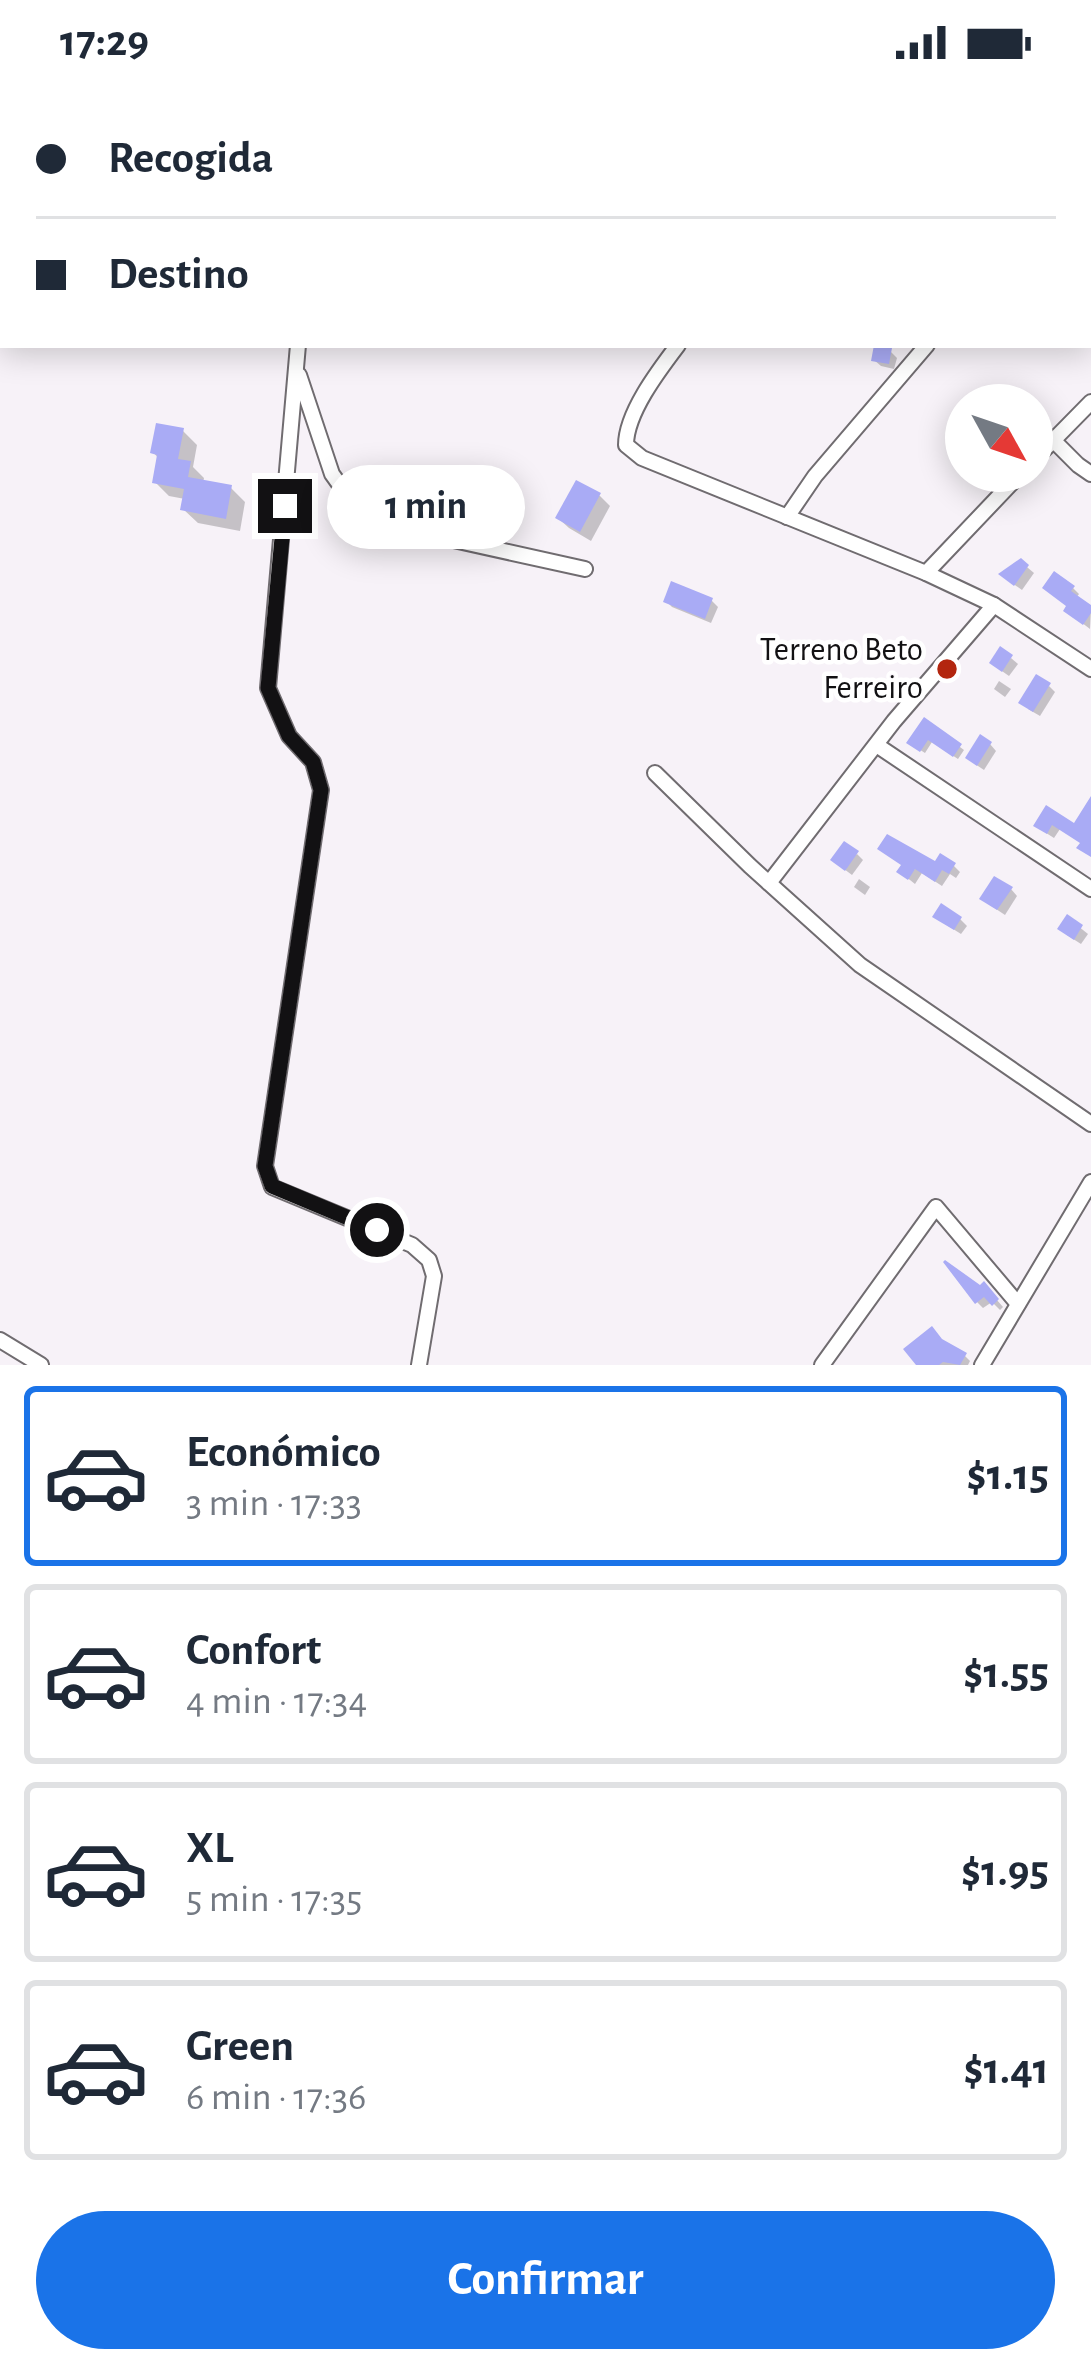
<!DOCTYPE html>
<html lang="es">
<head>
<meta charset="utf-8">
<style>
	:root { --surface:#fff; --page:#f6f6f7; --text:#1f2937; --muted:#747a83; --line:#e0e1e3; --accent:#1a73e8 }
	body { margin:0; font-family:"Alegreya Sans",sans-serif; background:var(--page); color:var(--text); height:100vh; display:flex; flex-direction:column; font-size:45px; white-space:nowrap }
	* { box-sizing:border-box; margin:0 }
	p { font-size:39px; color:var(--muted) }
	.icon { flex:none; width:66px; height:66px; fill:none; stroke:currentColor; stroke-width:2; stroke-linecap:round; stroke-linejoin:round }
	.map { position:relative; height:1281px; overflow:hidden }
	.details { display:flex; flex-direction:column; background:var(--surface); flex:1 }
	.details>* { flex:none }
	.banner { position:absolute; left:0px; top:0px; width:1092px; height:264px; box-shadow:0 6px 30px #0003; display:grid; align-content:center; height:264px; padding:0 36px; background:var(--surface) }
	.needle { width:78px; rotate:130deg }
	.buttons { position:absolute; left:945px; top:300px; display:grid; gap:24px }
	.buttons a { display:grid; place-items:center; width:108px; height:108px; border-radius:50%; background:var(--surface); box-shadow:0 6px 30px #0003; font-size:60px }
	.end { position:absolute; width:54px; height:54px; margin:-27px; border:15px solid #121113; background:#fff; box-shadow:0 0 0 6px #fff }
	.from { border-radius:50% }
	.bubble { position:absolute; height:84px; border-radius:42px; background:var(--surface); box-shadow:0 6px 30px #0003; font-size:39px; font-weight:600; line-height:84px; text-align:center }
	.banner b { display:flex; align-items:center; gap:42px; height:114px; font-size:45px }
	.banner b+b { border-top:3px solid var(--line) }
	.banner i { width:30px; height:30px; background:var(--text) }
	ul { padding:21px 0 0; list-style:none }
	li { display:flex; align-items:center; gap:36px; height:180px; margin:0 24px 18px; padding:0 12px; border:6px solid var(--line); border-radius:12px }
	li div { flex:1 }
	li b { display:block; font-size:45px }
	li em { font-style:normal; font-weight:600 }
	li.current { border-color:var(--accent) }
	li>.icon { width:108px; height:108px; stroke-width:1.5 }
	.action { display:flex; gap:24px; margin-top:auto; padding:24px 36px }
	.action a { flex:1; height:138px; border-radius:72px; background:var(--accent); color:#fff; font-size:48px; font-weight:600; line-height:138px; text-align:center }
	.status { display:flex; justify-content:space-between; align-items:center; height:84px; padding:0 60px; background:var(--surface); direction:ltr }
	.status svg { height:33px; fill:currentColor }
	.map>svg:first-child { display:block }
</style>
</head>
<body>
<div class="status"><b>17:29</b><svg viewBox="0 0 49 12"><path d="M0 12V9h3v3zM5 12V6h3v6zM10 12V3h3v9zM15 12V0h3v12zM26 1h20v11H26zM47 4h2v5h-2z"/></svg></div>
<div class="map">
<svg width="1091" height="1281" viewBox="0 0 1091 1281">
	<rect width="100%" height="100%" fill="#f7f2f8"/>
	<g fill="#0003">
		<rect x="200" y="0" width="32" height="3"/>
		<polygon points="890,267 897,274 894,285 881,282 874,276"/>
		<polygon points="183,347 197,361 193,383 204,394 203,399 231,404 245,418 240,447 198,439 183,425 185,415 169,412 155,398 159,375 153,368"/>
		<polygon points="577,400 600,412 610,422 591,457 569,444 558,434"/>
		<polygon points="1021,478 1034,489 1022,506 1008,496"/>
		<polygon points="1073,504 1079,510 1076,514 1091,525 1090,545 1073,532 1069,522 1052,510"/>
		<polygon points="666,517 712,517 718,523 711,539 672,523"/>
		<polygon points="1011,574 1018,580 1009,592 999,585"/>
		<polygon points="999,597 1011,605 1005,613 994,605"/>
		<polygon points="1049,602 1055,608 1040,632 1028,625"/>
		<polygon points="925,637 964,666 958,675 932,658 925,669 914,662"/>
		<polygon points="990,660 996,667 984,686 975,680"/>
		<polygon points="1091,717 1091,772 1083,760 1060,745 1054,754 1043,747 1047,725 1075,743"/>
		<polygon points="857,770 863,776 852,791 840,782"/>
		<polygon points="936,781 954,782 960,788 956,794 950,790 942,802 922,789 915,800 900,788"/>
		<polygon points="859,795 870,803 865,811 854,803"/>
		<polygon points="1011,805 1017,812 1005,831 990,821"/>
		<polygon points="1068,834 1088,850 1081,860 1067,851"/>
		<polygon points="960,835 967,842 961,850 942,838"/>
		<polygon points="984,1201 1003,1223 1000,1226 992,1218 983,1224 977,1218 980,1205"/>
		<polygon points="943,1259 965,1272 970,1277 968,1281 920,1281"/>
	</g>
	<g fill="#a9abf5">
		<polygon points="874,261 892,264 889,280 871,277"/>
		<polygon points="156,339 184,344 178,375 191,377 188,393 232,401 226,435 180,426 184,405 152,399 157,371 150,369"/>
		<polygon points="576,396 601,409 580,448 555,434"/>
		<polygon points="1021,474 1029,481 1014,502 998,490"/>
		<polygon points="1054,487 1075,502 1071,507 1091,521 1091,529 1083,541 1063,527 1066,522 1042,504"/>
		<polygon points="671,497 713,514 705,535 663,518"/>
		<polygon points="1000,562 1013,571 1002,588 989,579"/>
		<polygon points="1036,590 1051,599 1033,628 1018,619"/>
		<polygon points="924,633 962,660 953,673 928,656 920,668 906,659"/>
		<polygon points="980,650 992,658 977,682 965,674"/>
		<polygon points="1091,712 1091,773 1076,764 1080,759 1052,741 1047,750 1033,742 1046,721 1074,739"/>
		<polygon points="887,750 935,777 940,769 956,779 949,790 942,786 935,798 915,785 908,796 896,788 901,781 877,765"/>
		<polygon points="844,757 859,767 845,787 830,776"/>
		<polygon points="994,792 1013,803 997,826 979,815"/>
		<polygon points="941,819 962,833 954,846 932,833"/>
		<polygon points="1067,830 1083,841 1074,856 1057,845"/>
		<polygon points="945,1176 980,1201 984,1197 999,1215 992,1222 984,1213 975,1220 943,1178"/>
		<polygon points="932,1242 942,1255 967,1269 960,1281 943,1278 939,1281 916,1281 903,1265"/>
	</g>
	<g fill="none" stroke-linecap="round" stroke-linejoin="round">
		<defs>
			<g id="minor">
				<polyline points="266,3 266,0"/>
				<polyline points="490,3 490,0"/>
				<polyline points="716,3 716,0"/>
				<polyline points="298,261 268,604 289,652 313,678 321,706 265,1082 272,1103 412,1161 429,1176 434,1192 419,1281"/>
				<path d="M678,261c-19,25 -52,68 -52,100l16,13 284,115 68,32 97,64"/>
				<polyline points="299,291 332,390 347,411 374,433 404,445 585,485"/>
				<polyline points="1053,356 1078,381 1091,390"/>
				<polyline points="1032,378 1091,318"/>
				<polyline points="787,433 815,392 927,261"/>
				<polyline points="926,489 1023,387"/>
				<polyline points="878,662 1091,805"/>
				<polyline points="655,689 750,782 860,881 1091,1040"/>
				<polyline points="769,799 894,637 994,521"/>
				<polyline points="0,1256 41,1281"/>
				<polyline points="822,1281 936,1123 1018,1220"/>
				<polyline points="982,1281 1091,1098"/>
			</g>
			<g id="secondary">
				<polyline points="922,3 922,0"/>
				<polyline points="0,81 3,81"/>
				<polyline points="1089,162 1091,162"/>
			</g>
		</defs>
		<use href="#minor" stroke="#706c70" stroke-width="18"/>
		<use href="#secondary" stroke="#706c70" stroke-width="22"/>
		<use href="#minor" stroke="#fff" stroke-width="14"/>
		<use href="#secondary" stroke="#fde6dd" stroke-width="18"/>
	</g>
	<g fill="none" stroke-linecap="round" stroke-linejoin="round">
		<polyline stroke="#121113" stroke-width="15" points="285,422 268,604 289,652 313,678 321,706 265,1082 272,1102 377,1146"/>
	</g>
	<circle fill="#b3260f" stroke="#fff" stroke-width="4.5" cx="947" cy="585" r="12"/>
	<g text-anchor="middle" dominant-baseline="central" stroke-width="9" stroke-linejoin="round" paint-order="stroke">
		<g font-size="33" fill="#121113" stroke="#fff" text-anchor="end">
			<text x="923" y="566">Terreno Beto<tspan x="923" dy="38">Ferreiro</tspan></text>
		</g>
	</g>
</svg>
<div class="buttons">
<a><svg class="needle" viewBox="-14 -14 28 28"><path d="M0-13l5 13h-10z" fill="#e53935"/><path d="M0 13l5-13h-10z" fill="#747a83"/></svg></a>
</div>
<i class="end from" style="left:377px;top:1146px"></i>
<i class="end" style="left:285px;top:422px"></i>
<div class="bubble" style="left:327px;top:381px;width:198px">1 min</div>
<div class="banner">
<b><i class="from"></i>Recogida</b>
<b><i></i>Destino</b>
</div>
</div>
<section class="details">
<ul>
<li class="current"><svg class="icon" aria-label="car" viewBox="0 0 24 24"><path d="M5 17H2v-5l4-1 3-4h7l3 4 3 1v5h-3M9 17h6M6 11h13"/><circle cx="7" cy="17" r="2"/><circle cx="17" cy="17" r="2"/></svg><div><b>Económico</b><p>3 min · 17:33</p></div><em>$1.15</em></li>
<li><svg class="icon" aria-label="car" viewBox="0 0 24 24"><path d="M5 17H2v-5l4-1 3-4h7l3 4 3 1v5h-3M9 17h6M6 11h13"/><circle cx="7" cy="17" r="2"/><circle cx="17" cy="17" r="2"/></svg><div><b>Confort</b><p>4 min · 17:34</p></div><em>$1.55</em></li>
<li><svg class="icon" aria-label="car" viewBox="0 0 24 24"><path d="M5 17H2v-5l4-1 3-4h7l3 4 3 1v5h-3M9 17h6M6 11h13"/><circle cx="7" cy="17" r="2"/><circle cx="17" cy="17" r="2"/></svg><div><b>XL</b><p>5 min · 17:35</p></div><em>$1.95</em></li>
<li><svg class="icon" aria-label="car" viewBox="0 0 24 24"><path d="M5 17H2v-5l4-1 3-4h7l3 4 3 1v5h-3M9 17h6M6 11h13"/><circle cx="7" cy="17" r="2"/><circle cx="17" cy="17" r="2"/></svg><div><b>Green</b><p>6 min · 17:36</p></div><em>$1.41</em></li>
</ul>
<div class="action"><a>Confirmar</a></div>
</section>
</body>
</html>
